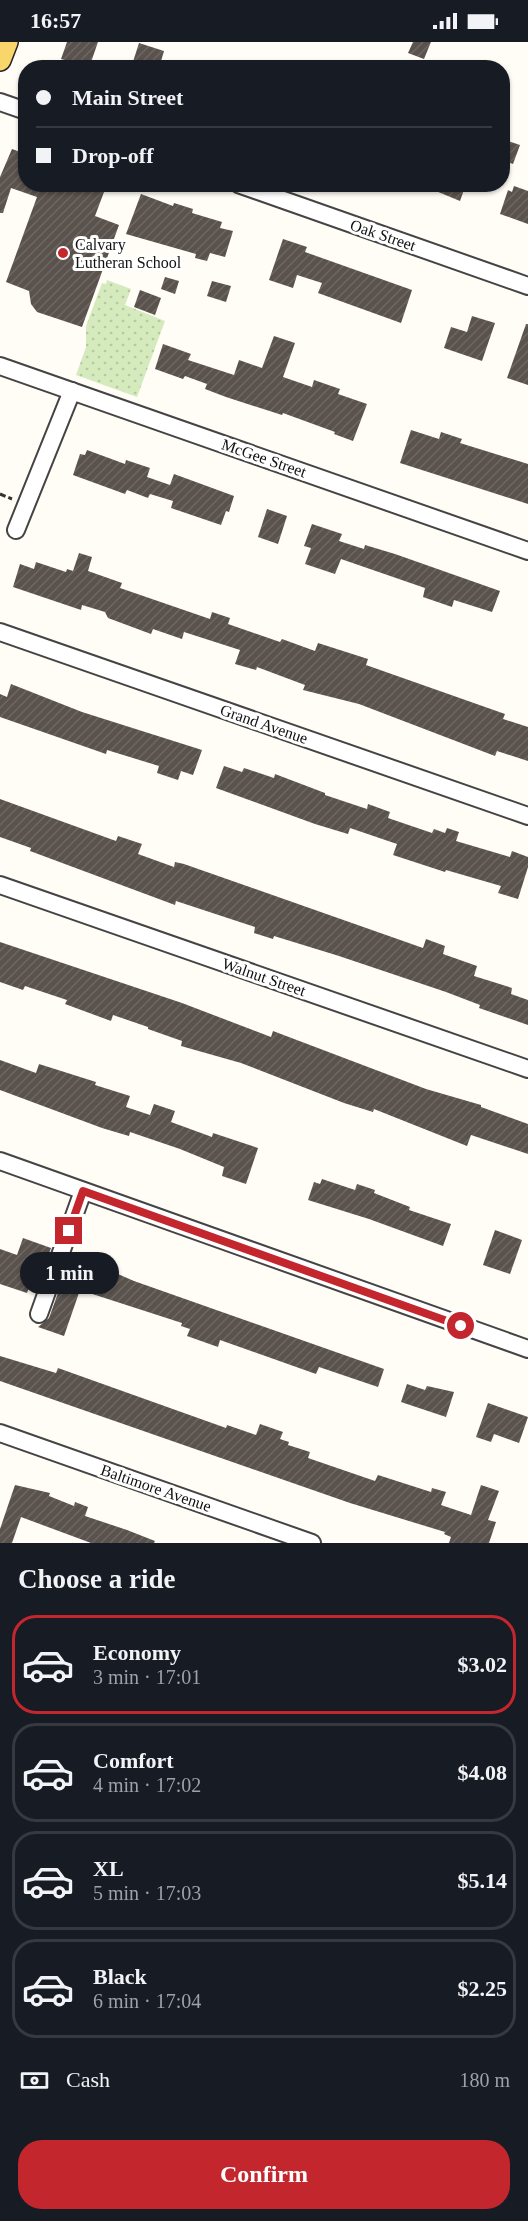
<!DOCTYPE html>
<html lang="en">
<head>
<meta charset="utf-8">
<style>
	:root { --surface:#171b24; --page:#20242c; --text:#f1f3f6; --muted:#9ea1a6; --line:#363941; --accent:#c4262e }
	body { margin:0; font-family:Georgia,serif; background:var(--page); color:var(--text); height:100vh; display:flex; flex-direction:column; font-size:22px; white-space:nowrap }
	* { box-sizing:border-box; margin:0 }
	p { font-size:20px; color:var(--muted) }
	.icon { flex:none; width:33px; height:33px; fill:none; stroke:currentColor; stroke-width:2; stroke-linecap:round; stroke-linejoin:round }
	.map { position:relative; height:1501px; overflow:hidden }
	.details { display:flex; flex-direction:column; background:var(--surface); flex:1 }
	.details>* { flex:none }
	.hud { position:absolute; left:18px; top:18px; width:492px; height:132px; border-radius:24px; box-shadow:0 2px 4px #0004; display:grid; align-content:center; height:132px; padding:0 18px; background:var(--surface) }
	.end { position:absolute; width:27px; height:27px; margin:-14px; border:8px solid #c4262e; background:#fff; box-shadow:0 0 0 3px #fff }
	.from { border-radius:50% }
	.bubble { position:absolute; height:42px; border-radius:21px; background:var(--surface); box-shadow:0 2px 4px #0004; font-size:20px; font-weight:700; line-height:42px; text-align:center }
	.hud b { display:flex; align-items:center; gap:21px; height:57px; font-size:22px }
	.hud b+b { border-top:2px solid var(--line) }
	.hud i { width:15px; height:15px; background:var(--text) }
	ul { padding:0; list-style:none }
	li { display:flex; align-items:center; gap:18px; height:99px; margin:0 12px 9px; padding:0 6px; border:3px solid var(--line); border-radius:24px }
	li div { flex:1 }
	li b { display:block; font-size:22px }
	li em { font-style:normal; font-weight:700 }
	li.on { border-color:var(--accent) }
	li>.icon { width:54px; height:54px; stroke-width:1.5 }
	h2 { padding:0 18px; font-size:27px; line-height:72px }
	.pay { display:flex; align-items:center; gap:15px; height:66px; padding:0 18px; font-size:22px }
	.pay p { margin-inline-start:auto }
	.button { display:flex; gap:12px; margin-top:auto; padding:12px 18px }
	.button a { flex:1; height:69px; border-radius:24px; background:var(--accent); color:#fff; font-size:24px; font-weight:700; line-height:69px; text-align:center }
	.status { display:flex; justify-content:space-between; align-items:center; height:42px; padding:0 30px; background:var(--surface); direction:ltr }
	.status svg { height:16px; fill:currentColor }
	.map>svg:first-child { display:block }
</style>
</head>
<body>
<div class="status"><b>16:57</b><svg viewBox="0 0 49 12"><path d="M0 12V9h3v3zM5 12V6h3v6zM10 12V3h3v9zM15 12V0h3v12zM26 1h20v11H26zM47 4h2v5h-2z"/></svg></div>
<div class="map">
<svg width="528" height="1501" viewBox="0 0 528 1501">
	<defs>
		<pattern id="green-dots" width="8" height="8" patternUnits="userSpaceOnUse" patternTransform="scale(1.5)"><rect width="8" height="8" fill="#d5ebbd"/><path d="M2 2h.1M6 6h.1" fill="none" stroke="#b6c8a1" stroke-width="1.8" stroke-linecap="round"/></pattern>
		<pattern id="building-hatch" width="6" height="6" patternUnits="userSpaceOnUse" patternTransform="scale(1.5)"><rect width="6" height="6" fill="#5a524d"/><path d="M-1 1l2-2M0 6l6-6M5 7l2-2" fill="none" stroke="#6d6662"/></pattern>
	</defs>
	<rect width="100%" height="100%" fill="#fffdf5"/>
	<polygon fill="url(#green-dots)" points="107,238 131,247 125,263 165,279 137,355 76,333 86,305 86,284 102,241 106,242"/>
	<g fill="url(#building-hatch)">
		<polygon points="67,0 98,0 89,26 61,17"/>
		<polygon points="413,0 431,0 424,17 408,11"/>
		<polygon points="139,1 164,9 159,26 131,26"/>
		<polygon points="502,97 520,103 513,122 502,118"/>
		<polygon points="12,107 26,112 26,142 107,142 95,174 119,183 82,285 37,270 31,262 29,249 6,240 37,155 11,146 3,171 0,171 0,135"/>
		<polygon points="419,142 466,142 460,159"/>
		<polygon points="514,144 528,149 528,182 500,172 508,148 512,150"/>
		<polygon points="141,152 173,164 174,161 193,167 192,171 222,180 220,186 233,189 225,215 210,211 207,219 195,216 196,212 126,192"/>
		<polygon points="283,197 307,205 305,210 412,248 401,281 318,251 322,241 297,233 293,246 269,238"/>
		<polygon points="165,235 179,239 175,252 161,247"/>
		<polygon points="212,239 231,244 226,260 207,254"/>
		<polygon points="140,248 161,256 155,273 134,265"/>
		<polygon points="472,274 495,281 482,319 444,306 451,285 467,290"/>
		<polygon points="526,282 528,282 528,343 507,336"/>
		<polygon points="274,294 295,301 283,335 312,345 314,338 340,347 338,352 367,362 353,399 334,392 335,390 283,371 282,373 226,355 205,347 207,342 185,334 183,337 155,327 163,302 191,312 188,318 234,333 239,318 262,326"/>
		<polygon points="411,388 439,397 441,390 462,397 460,401 528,422 528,462 400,421"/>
		<polygon points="87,408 125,422 126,418 150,426 147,435 170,443 174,432 234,454 229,470 226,469 221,483 171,466 173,459 150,452 148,456 127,448 125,452 73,433 80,412 85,413"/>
		<polygon points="267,467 287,474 278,502 258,495"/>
		<polygon points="312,482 342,492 339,499 364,507 365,503 395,512 500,549 492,570 454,558 452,565 423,555 425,546 341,517 335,532 305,522 311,506 304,504"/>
		<polygon points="79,511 92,515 88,529 122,541 120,546 210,577 212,570 230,576 228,582 280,600 282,597 315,609 318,601 368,617 366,623 505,672 503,677 528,685 528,719 497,709 495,714 359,662 303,648 305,643 257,625 256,628 235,622 240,608 184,590 182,597 153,587 151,592 108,576 105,570 82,563 81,568 13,545 20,522 34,527 36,520 66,530 67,527 73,529"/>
		<polygon points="11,642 82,670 202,708 193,733 181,729 178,738 157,731 159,724 107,708 106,712 0,675 0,652 7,655"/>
		<polygon points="224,724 242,730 244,726 274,736 275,732 325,751 325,753 367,767 368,762 390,770 388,776 432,791 434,787 445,791 447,786 459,790 456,799 510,815 512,809 528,815 528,825 518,857 498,851 501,844 446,828 445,830 393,813 397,802 350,786 348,792 315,782 216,746"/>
		<polygon points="0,757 116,799 118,794 142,802 138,812 174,825 175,820 184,822 423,906 426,897 445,904 443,912 477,924 474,934 512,946 511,952 528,958 528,983 479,966 480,963 446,950 339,914 274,894 273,897 254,891 255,885 176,859 175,863 30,809 31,806 0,795"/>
		<polygon points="0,900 182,961 271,995 273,989 426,1047 481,1063 481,1065 528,1082 528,1112 471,1093 467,1104 374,1067 373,1070 344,1061 241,1021 181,1004 182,999 148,987 148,985 113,973 111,979 65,962 67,958 25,944 23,948 0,940"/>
		<polygon points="0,1018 36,1031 39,1022 96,1040 95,1043 130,1054 126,1065 150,1073 154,1062 175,1069 171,1080 212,1095 213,1091 258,1106 246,1142 222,1134 224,1125 180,1107 130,1090 129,1094 102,1086 0,1048"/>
		<polygon points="322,1137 355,1148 357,1142 375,1148 374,1151 410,1165 409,1168 451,1182 443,1204 369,1177 308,1158 314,1140 320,1142"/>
		<polygon points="495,1188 522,1198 510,1232 483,1223"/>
		<polygon points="23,1196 51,1206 43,1229 36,1226 27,1251 0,1242 0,1207 17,1213"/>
		<polygon points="72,1212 134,1239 384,1327 378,1345 319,1325 316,1332 220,1298 218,1305 187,1294 190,1287 181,1284 182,1281 80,1248 64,1294 38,1285 49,1276"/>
		<polygon points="0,1314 56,1331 58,1326 226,1386 227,1383 256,1393 260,1382 283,1390 280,1397 289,1400 288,1403 310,1410 308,1416 375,1439 378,1433 431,1450 432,1446 446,1450 441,1463 471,1473 481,1443 499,1449 488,1478 496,1480 489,1501 449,1501 451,1495 444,1492 445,1490 350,1461 0,1339"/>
		<polygon points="407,1342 425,1348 427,1344 454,1350 446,1375 401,1360"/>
		<polygon points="488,1361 528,1375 519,1401 494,1392 491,1400 476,1395"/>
		<polygon points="15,1443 50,1451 49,1454 74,1464 75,1460 88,1465 85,1474 127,1488 155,1499 154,1501 91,1501 21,1475 12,1501 0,1501 0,1487"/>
	</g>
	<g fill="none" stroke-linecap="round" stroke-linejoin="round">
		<defs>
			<g id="minor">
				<polyline points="0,60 26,69"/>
				<polyline points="238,142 528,244"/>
				<polyline points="0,324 528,509"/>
				<polyline points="16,488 72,349"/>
				<polyline points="0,590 528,774"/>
				<polyline points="0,843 528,1027"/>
				<polyline points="0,1119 528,1307"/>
				<polyline points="39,1272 83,1149"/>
				<polyline points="0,1391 312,1501"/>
			</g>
			<polyline id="major" points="0,18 7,0"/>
		</defs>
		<use href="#minor" stroke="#444" stroke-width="20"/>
		<use href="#major" stroke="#222" stroke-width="24"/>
		<polyline stroke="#333" stroke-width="3" stroke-dasharray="6 3" stroke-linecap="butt" points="0,452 12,457"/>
		<use href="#minor" stroke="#fff" stroke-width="16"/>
		<use href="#major" stroke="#f9d66b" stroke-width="21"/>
	</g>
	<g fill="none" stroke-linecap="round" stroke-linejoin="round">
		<polyline stroke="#c4262e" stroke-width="8" points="69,1189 83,1149 461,1284"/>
	</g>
	<circle fill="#c4262e" stroke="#fff" stroke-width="2" cx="63" cy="211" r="6"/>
	<g text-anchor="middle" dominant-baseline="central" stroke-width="6" stroke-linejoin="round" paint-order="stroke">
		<g font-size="16" fill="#111" stroke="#fff">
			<text transform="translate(383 193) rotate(19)">Oak Street</text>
			<text transform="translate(264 416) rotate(19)">McGee Street</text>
			<text transform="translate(264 682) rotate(19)">Grand Avenue</text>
			<text transform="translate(264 935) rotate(19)">Walnut Street</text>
			<text transform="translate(156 1446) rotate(19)">Baltimore Avenue</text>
		</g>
		<g font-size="16" fill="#111" stroke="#fff" text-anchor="start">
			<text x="75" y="202">Calvary<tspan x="75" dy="18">Lutheran School</tspan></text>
		</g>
	</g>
</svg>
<i class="end from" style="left:461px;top:1284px"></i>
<i class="end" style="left:69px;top:1189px"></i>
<div class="bubble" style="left:20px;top:1210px;width:99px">1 min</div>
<div class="hud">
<b><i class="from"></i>Main Street</b>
<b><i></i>Drop-off</b>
</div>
</div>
<section class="details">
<h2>Choose a ride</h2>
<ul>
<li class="on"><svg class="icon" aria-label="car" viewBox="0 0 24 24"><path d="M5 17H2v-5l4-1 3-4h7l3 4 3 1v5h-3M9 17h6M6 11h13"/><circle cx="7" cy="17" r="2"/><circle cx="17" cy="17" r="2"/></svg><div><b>Economy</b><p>3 min · 17:01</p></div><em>$3.02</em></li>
<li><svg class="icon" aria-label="car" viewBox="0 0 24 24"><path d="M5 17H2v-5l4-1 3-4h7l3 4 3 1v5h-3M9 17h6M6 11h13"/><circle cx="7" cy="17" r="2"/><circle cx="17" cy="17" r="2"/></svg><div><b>Comfort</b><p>4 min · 17:02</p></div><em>$4.08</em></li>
<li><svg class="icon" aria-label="car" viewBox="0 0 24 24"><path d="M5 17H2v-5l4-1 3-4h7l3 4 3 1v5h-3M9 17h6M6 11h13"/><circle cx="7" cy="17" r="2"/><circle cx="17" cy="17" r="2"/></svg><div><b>XL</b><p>5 min · 17:03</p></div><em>$5.14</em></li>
<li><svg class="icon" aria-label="car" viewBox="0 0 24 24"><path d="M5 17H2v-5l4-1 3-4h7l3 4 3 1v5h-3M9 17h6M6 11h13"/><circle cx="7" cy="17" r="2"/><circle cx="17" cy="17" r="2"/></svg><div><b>Black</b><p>6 min · 17:04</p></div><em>$2.25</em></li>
</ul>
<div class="pay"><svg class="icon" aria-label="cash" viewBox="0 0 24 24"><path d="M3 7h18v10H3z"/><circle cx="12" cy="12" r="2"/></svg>Cash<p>180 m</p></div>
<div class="button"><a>Confirm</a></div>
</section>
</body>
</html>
